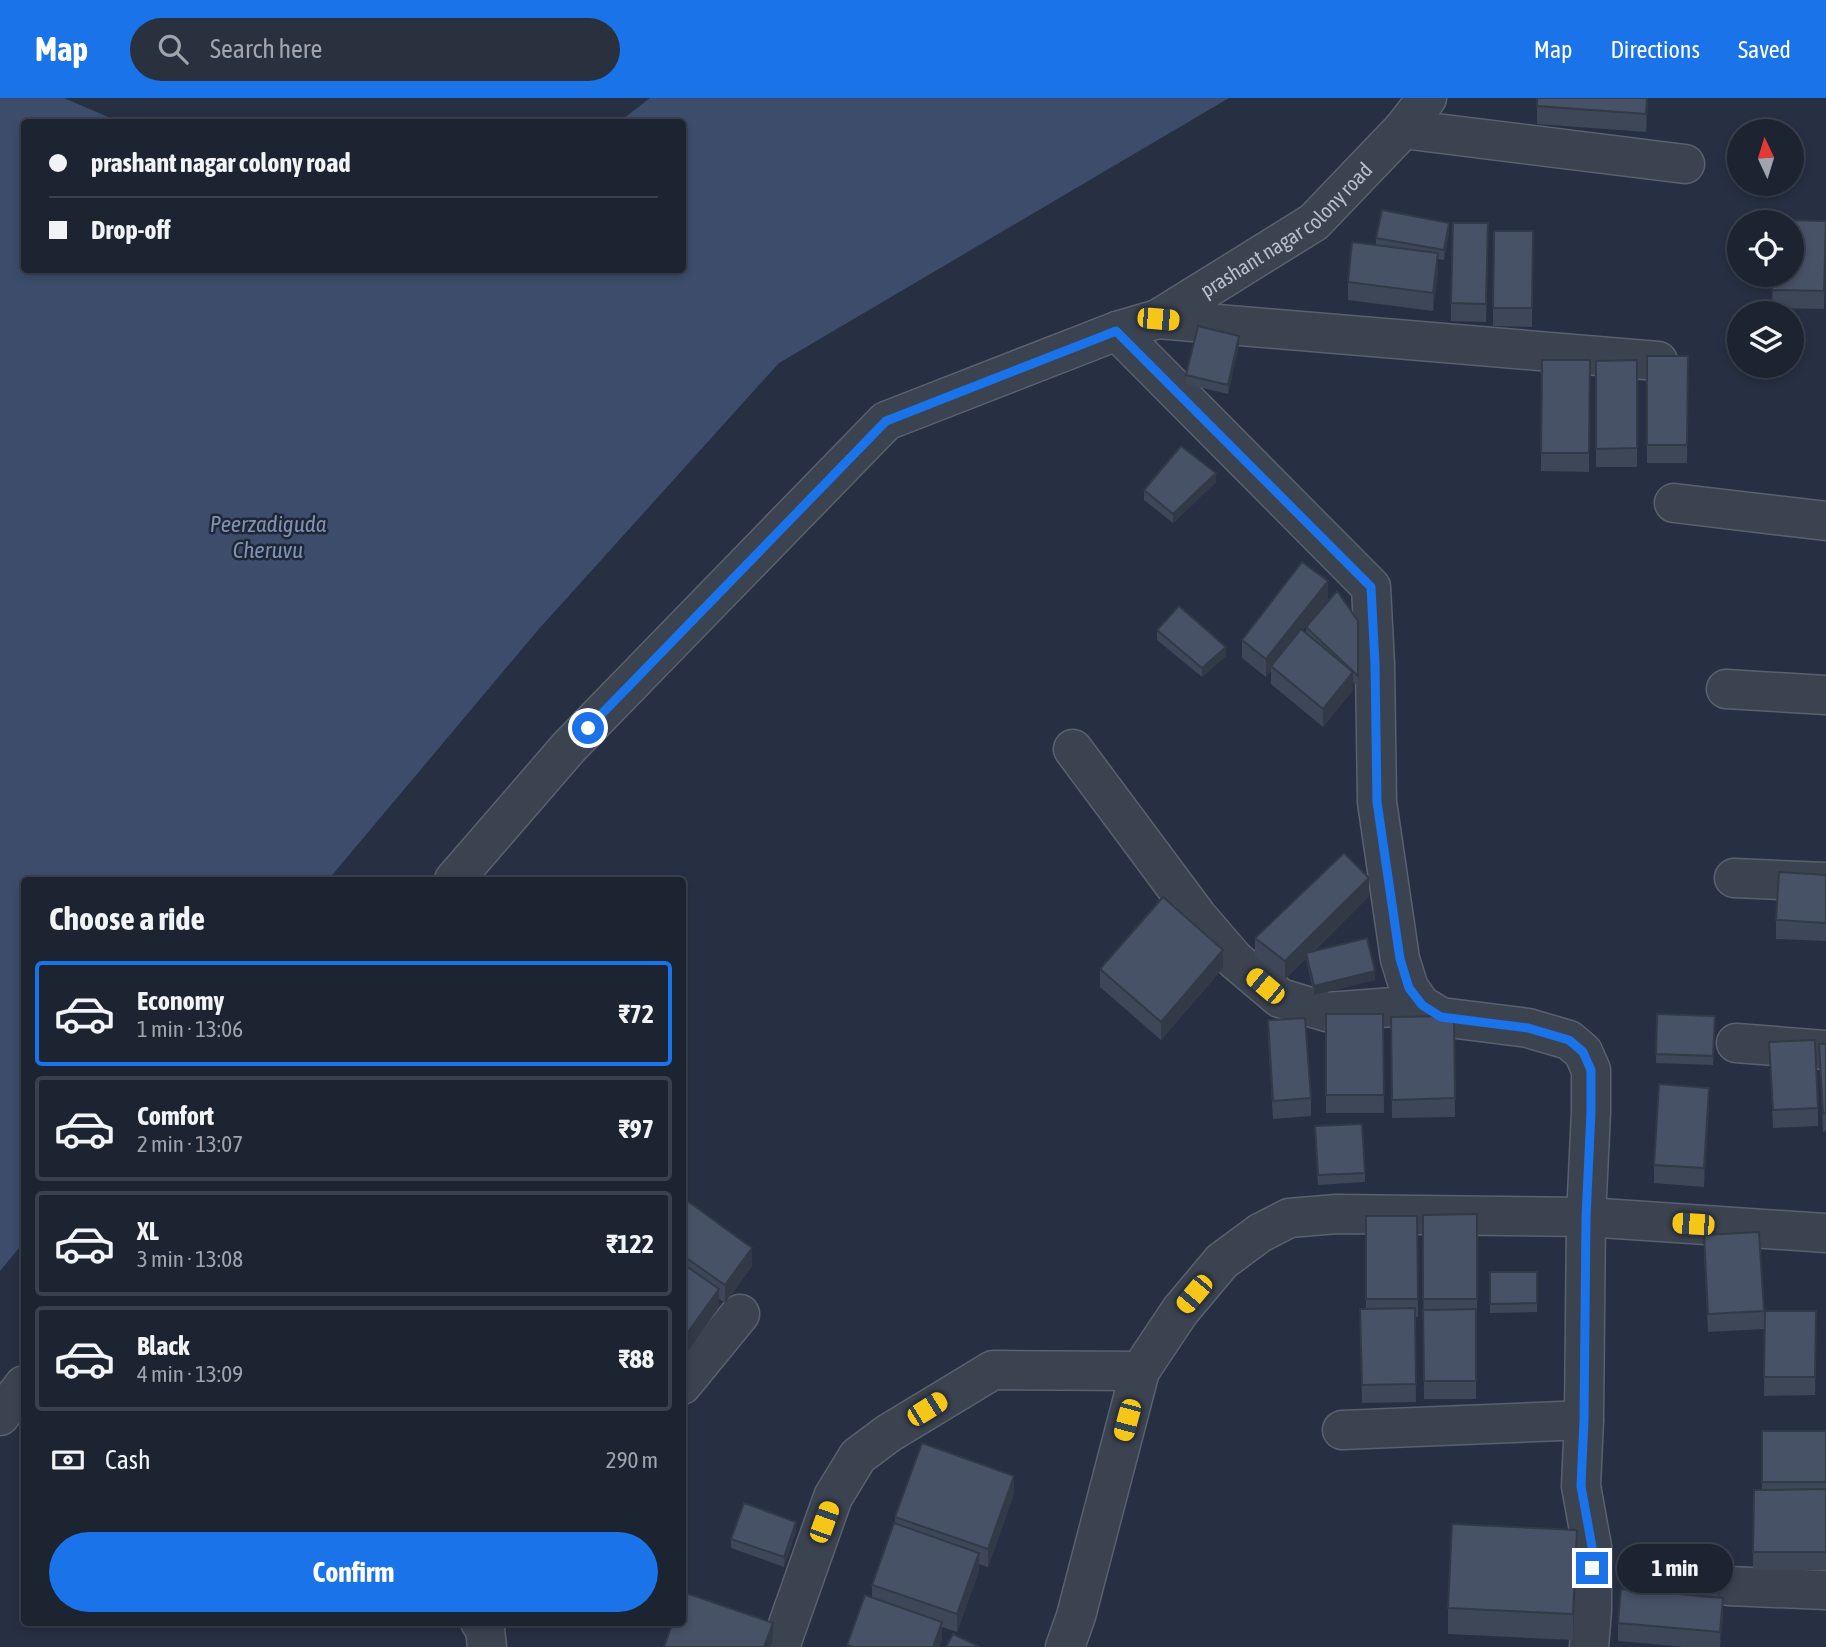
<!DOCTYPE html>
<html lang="en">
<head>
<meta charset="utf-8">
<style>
	:root { --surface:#1c2432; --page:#29303e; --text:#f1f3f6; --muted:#a0a4ac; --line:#3a414d; --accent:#1a73e8 }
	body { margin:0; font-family:"Asap Condensed",sans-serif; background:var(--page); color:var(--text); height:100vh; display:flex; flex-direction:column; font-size:26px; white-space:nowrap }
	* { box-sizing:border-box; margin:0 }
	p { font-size:23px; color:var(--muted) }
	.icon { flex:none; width:38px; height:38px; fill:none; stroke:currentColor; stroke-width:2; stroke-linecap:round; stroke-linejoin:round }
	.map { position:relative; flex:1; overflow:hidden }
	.details { position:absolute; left:21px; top:779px; width:665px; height:749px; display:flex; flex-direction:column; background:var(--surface); border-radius:7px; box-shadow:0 4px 10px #0003,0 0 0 2px var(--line) }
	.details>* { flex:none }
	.hud { position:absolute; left:21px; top:21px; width:665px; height:154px; border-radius:7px; box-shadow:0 4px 10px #0003,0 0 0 2px var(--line); display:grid; align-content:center; height:154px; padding:0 28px; background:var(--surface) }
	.needle { width:46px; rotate:356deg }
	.controls { position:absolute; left:1727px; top:21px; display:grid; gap:14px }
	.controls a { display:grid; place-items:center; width:77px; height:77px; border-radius:50%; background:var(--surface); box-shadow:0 4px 10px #0003,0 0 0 2px var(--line); font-size:35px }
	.end { position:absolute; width:32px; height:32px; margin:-16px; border:9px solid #1a73e8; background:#fff; box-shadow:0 0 0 4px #fff }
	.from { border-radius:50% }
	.bubble { position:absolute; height:49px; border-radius:24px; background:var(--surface); box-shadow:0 4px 10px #0003,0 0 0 2px var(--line); font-size:23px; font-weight:700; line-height:49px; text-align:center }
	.car { position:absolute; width:21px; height:42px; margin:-21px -10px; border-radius:9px; box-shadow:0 0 5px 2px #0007; background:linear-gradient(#f5c518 24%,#345 0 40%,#f5c518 0 76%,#345 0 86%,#f5c518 0) }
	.hud b { display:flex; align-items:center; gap:24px; height:66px; font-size:26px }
	.hud b+b { border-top:2px solid var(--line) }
	.hud i { width:18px; height:18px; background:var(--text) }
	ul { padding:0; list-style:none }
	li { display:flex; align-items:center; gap:21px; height:105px; margin:0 14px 10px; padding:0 14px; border:4px solid var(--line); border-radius:7px }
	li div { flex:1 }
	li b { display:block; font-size:26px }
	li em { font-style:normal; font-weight:700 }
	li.current { border-color:var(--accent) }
	li>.icon { width:63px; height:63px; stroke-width:1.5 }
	h2 { padding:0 28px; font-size:32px; line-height:84px }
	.pay { display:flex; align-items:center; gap:18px; height:77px; padding:0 28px; font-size:26px }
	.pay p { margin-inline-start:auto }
	.cta { display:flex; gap:14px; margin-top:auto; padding:14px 28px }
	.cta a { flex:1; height:80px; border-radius:42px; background:var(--accent); color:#fff; font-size:28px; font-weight:700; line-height:80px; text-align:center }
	header { display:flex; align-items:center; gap:42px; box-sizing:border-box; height:98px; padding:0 35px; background:var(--accent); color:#fff }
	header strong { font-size:33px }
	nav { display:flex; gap:38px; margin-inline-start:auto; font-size:24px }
	.search { width:490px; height:63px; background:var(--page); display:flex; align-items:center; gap:18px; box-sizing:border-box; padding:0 24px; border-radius:38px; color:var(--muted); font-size:26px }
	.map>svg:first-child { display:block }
</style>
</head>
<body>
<header>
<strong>Map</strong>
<div class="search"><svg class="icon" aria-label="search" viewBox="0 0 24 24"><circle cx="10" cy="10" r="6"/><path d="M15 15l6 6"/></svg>Search here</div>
<nav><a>Map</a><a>Directions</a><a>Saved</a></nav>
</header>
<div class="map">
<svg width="1826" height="1549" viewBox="0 0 1826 1549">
	<rect width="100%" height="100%" fill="#263042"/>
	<polygon fill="#3c4c6a" points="0,0 64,0 120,24 24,24 24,172 682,172 682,24 619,24 650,0 1229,0 779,265 538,532 328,782 24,782 24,1144 0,1173"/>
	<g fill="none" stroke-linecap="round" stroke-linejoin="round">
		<defs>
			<g id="minor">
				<polyline points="1403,31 1685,66"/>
				<polyline points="1158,221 1658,263"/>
				<polyline points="1117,233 1371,489 1375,566 1377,704 1400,861 1409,890 1421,907 1441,919 1528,930 1569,942 1583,954 1591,972 1591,1014 1586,1119 1584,1322 1581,1388 1592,1449 1592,1512 1589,1549"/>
				<polyline points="1674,405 1826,423"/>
				<polyline points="1726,591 1826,597"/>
				<polyline points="1073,651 1198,819 1235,862 1280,900 1327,914 1421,907"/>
				<polyline points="1734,780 1826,784"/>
				<path id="s1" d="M454,782l115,-133 317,-326 231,-90 41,-12 156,-97 89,-93 24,-31"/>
				<polyline points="1736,945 1826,952"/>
				<polyline points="682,1287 740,1216"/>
				<polyline points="0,1318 24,1287"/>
				<polyline points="1342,1332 1584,1322"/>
				<polyline points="1728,1488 1826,1492"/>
				<polyline points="480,1524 485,1531 487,1549"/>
				<polyline points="780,1549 833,1399 858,1358 889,1335 993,1272 1140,1273"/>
				<polyline points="1065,1549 1076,1518 1140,1273 1180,1213 1222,1163 1260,1135 1289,1120 1337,1116 1586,1119 1826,1135"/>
			</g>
		</defs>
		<use href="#minor" stroke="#59606f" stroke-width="41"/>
		<use href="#minor" stroke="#3b4351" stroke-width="38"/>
	</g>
	<g fill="#3e4758">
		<polygon points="1537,0 1648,0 1646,34 1537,26"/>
		<polygon points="1494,133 1533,133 1532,229 1493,228"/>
		<polygon points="1449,134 1444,162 1438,161 1438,173 1433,213 1348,202 1348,184 1376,147 1376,140"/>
		<polygon points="1826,141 1824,211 1772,210 1773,177"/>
		<polygon points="1488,143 1486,224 1451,223 1451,205"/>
		<polygon points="1239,247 1228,296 1186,286 1186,277"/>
		<polygon points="1647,258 1688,258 1687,365 1647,365"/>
		<polygon points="1542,262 1590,262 1589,374 1541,373"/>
		<polygon points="1637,262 1637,369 1596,369 1596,263"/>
		<polygon points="1216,384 1173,425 1144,402 1144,392"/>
		<polygon points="1328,501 1303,532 1306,535 1306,529 1358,523 1358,588 1353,584 1353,592 1323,629 1271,586 1271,573 1266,579 1242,560 1242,542"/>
		<polygon points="1157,532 1226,558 1202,579 1157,542"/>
		<polygon points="1826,777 1826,843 1776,841 1776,822"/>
		<polygon points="1369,798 1314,853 1375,882 1314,897 1306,860 1285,881 1255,859 1255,840"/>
		<polygon points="1223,870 1161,942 1100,889 1100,871"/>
		<polygon points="1326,916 1383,916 1384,1015 1326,1015"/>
		<polygon points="1657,916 1715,918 1713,967 1656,965"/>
		<polygon points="1454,918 1455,1019 1392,1020 1391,919"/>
		<polygon points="1268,922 1311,1000 1311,1018 1273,1021 1268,940"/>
		<polygon points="1769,944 1818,1010 1818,1028 1773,1030"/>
		<polygon points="1819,946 1826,946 1826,1033 1823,1034"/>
		<polygon points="1709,1008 1704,1089 1654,1085 1654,1067"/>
		<polygon points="1315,1037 1365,1075 1365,1084 1318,1087"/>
		<polygon points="682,1099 752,1168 725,1205 719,1201 719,1209 688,1253 685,1250 685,1254 682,1257"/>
		<polygon points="1477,1116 1477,1219 1476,1219 1476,1301 1424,1301 1423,1117"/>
		<polygon points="1366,1118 1417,1118 1418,1219 1415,1219 1416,1304 1362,1305 1360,1211 1366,1211"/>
		<polygon points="1704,1137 1764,1213 1764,1231 1708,1234 1704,1155"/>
		<polygon points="1490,1174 1537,1174 1537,1214 1490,1215"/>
		<polygon points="1765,1213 1816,1213 1815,1297 1764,1298"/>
		<polygon points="1762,1333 1826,1333 1826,1472 1753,1472 1754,1392 1762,1391"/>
		<polygon points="1014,1396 988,1469 979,1466 979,1473 957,1534 942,1529 942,1542 939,1549 847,1549 872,1499 872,1487 895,1426 895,1419"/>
		<polygon points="796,1433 784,1469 731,1450 731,1441"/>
		<polygon points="1577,1458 1573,1542 1448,1536 1448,1510"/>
		<polygon points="1722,1473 1720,1500 1723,1518 1720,1549 1685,1549 1618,1543 1618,1525 1633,1492 1633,1486"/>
	</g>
	<g fill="#323947">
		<polygon points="1647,0 1648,0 1646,34 1646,16"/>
		<polygon points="1449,125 1449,134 1444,162 1444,152"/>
		<polygon points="1438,155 1438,173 1433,213 1433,195"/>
		<polygon points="1239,238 1239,247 1228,296 1228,287"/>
		<polygon points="1216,375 1216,384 1173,425 1173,416"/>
		<polygon points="1328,483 1328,501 1273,570 1271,568 1271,573 1266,579 1266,561"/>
		<polygon points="1226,549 1226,558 1202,579 1202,570"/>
		<polygon points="1353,574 1353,592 1323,629 1323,611"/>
		<polygon points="1369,780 1369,798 1307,859 1306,855 1306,860 1285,881 1285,863"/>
		<polygon points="1223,852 1223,870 1161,942 1161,924"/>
		<polygon points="1375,873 1375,882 1314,897 1314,888"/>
		<polygon points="1709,990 1709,1008 1704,1089 1704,1070"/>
		<polygon points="752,1150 752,1168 725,1205 725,1187"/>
		<polygon points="719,1191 719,1209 688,1253 688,1234"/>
		<polygon points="685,1236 685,1254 682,1257 682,1239"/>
		<polygon points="1014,1378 1014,1396 988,1469 988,1451"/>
		<polygon points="796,1424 796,1433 784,1469 784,1459"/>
		<polygon points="1577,1432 1577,1458 1573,1542 1573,1516"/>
		<polygon points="979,1455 979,1473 957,1534 957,1516"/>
		<polygon points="1722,1455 1722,1473 1718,1512 1718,1493"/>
		<polygon points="1723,1500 1723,1518 1720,1549 1720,1534"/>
		<polygon points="942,1524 942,1542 939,1549 933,1549"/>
		<polygon points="773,1525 773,1543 770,1549 764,1549"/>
	</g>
	<g fill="#485266" stroke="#323947" stroke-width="2">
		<polygon points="1537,0 1647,0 1646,16 1537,8"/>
		<polygon points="1382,112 1449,125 1444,152 1376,140"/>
		<polygon points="1774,122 1826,123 1824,193 1772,192 1773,177 1792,177 1792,124 1774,124"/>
		<polygon points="1453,125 1488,125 1486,206 1451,205"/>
		<polygon points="1494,133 1533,133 1532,210 1493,210"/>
		<polygon points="1352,144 1438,155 1433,195 1348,184"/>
		<polygon points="1198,228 1239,238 1228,287 1186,277"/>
		<polygon points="1647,258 1688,258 1687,347 1647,347"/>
		<polygon points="1542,262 1590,262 1589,355 1541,355"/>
		<polygon points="1637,262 1637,350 1596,351 1596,263"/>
		<polygon points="1181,348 1216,375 1173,416 1144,392"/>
		<polygon points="1302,464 1328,483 1266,561 1242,542"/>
		<polygon points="1337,493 1358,523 1358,578 1306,529"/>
		<polygon points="1179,508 1226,549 1202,570 1157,532"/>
		<polygon points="1301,531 1353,574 1323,611 1271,568"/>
		<polygon points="1344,755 1369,780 1285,863 1255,840"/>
		<polygon points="1779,774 1826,777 1826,825 1776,822"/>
		<polygon points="1163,799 1223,852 1161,924 1100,871"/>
		<polygon points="1367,840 1375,873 1314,888 1306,855"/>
		<polygon points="1326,916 1383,916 1384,997 1326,997"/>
		<polygon points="1657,916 1715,918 1713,958 1656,956"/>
		<polygon points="1454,918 1455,1000 1392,1002 1391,919"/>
		<polygon points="1305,920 1311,1000 1273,1003 1268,922"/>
		<polygon points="1815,942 1818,1010 1773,1012 1769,944"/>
		<polygon points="1819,946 1826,946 1826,1015 1823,1016"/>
		<polygon points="1659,986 1709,990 1704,1070 1654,1067"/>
		<polygon points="1362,1026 1365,1075 1318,1077 1315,1028"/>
		<polygon points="682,1099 752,1150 725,1187 682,1157"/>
		<polygon points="1477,1116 1477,1201 1423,1201 1423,1117"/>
		<polygon points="1366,1118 1417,1118 1418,1201 1366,1201"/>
		<polygon points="1759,1134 1764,1213 1708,1216 1704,1137"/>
		<polygon points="682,1165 719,1191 688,1234 682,1231"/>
		<polygon points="1490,1174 1537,1174 1537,1205 1490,1206"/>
		<polygon points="1415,1210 1416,1286 1362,1287 1360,1211"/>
		<polygon points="1476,1211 1476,1283 1424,1283 1423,1212"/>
		<polygon points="1765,1213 1816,1213 1815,1279 1764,1279"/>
		<rect x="1762" y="1333" width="64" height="51"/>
		<polygon points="922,1345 1014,1378 988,1451 895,1419"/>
		<polygon points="1826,1391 1826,1454 1753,1454 1754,1392"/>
		<polygon points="744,1405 796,1424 784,1459 731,1441"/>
		<polygon points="894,1425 979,1455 957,1516 872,1487"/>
		<polygon points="1452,1426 1577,1432 1573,1516 1448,1510"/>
		<polygon points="1636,1447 1722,1455 1718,1493 1633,1486"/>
		<polygon points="1621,1491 1723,1500 1720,1534 1618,1525"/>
		<polygon points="683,1494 773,1525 764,1549 664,1549 673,1524 682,1524"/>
		<polygon points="865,1497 942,1524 933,1549 852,1549 847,1547"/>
		<polygon points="953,1536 980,1549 946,1549"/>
	</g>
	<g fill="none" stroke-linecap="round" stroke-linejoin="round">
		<polyline stroke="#1a73e8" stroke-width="9" points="588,630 886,323 1116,233 1371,489 1375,566 1377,704 1400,861 1409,890 1422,907 1441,919 1528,930 1569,942 1583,954 1591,972 1591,1014 1586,1119 1584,1322 1581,1388 1592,1449 1592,1470"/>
	</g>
	<g text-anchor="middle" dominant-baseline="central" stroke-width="5" stroke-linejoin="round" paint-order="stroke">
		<g font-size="21" fill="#b8becb" stroke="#1f2737">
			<text stroke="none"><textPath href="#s1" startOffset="1078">prashant nagar colony road</textPath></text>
		</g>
		<g font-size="23" font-style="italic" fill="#7f92b2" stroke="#1f2737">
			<text x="268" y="426">Peerzadiguda<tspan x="268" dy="26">Cheruvu</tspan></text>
		</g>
	</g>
</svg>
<div class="controls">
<a><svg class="needle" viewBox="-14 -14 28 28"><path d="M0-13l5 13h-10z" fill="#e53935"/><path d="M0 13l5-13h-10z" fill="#a0a4ac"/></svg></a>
<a><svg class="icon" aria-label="locate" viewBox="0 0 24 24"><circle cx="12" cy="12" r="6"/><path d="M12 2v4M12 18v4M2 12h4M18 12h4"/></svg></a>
<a><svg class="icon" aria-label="layers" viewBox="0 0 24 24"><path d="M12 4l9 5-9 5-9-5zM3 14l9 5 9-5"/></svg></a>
</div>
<i class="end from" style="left:588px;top:630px"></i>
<i class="end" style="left:1592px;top:1470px"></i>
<div class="bubble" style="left:1617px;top:1446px;width:116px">1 min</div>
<i class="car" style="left:1158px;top:221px;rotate:95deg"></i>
<i class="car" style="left:1265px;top:888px;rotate:310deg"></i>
<i class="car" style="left:1693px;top:1126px;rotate:274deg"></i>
<i class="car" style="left:1194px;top:1196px;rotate:220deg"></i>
<i class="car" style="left:927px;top:1311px;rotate:58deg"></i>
<i class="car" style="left:1127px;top:1322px;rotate:195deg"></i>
<i class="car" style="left:824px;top:1424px;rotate:20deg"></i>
<div class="hud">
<b><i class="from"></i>prashant nagar colony road</b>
<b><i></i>Drop-off</b>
</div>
<section class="details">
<h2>Choose a ride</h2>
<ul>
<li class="current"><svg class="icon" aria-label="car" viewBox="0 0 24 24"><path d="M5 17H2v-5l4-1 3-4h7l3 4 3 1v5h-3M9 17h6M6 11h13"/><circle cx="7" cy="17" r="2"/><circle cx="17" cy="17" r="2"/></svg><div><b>Economy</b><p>1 min · 13:06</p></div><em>₹72</em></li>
<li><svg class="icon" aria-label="car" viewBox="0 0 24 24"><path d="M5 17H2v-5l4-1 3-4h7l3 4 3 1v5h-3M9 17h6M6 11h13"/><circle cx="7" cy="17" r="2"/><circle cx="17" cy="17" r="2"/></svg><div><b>Comfort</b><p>2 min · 13:07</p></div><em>₹97</em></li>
<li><svg class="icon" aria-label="car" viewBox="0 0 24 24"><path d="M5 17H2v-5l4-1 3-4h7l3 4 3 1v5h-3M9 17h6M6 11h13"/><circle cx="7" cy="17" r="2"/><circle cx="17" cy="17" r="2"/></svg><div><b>XL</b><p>3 min · 13:08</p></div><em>₹122</em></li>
<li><svg class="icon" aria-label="car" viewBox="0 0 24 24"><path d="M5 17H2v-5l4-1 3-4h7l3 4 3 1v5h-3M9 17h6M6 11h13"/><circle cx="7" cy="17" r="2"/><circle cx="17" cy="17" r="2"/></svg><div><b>Black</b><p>4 min · 13:09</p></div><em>₹88</em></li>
</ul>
<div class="pay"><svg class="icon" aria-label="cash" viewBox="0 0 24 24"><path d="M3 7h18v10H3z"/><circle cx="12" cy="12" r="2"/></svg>Cash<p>290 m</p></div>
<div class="cta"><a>Confirm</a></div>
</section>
</div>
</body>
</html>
